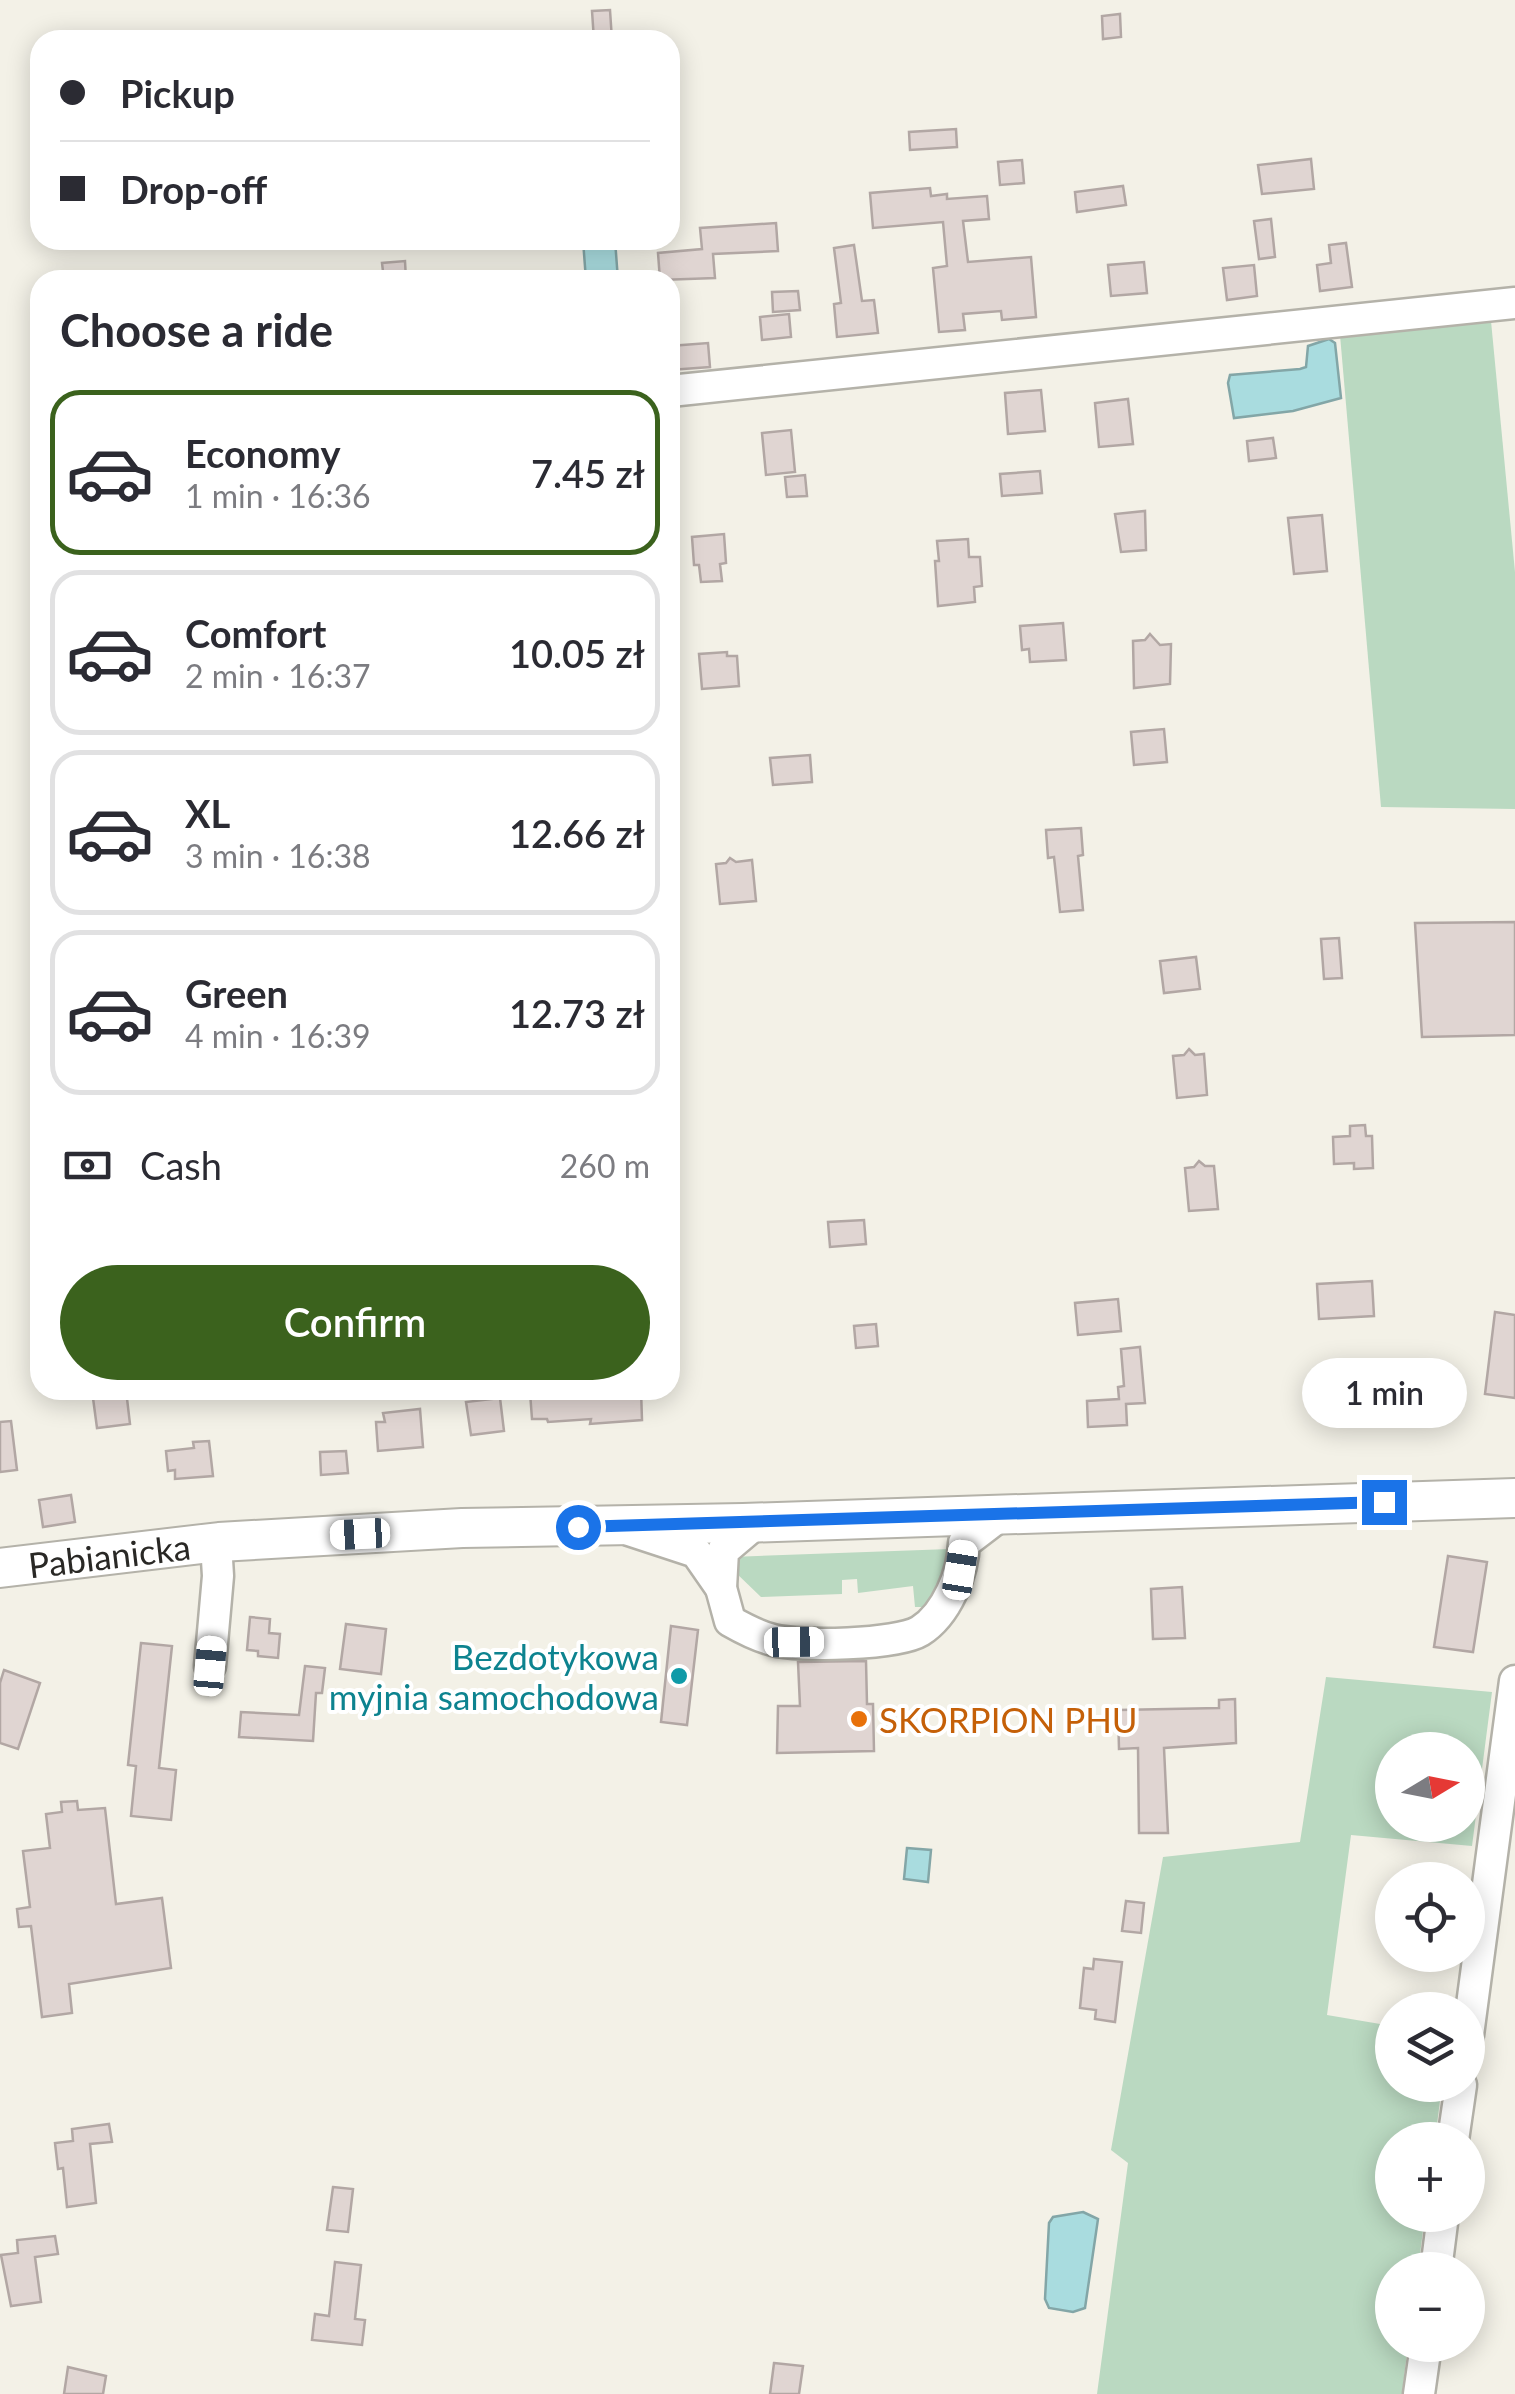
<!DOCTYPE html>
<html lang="en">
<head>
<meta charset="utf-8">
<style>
	:root { --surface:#fff; --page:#f7f7f7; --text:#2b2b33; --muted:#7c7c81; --line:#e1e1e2; --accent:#3b621d }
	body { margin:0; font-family:Lato,sans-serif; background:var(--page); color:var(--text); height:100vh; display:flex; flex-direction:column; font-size:38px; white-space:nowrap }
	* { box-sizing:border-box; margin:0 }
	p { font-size:32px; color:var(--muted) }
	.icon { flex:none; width:55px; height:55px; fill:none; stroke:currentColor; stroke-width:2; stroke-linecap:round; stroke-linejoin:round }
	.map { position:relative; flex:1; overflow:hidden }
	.sheet { position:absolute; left:30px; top:270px; width:650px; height:1130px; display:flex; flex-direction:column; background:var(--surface); border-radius:30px; box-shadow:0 5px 25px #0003 }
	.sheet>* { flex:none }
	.banner { position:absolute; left:30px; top:30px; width:650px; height:220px; border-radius:30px; box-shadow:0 5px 25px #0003; display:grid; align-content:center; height:220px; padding:0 30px; background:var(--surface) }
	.needle { width:65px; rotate:80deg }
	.buttons { position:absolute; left:1375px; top:1732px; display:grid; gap:20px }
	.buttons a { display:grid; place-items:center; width:110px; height:110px; border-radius:50%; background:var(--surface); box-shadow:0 5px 25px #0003; font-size:50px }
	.end { position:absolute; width:45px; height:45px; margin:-22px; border:12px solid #1a73e8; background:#fff; box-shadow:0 0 0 5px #fff }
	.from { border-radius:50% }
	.bubble { position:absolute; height:70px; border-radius:35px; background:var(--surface); box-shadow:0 5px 25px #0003; font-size:32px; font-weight:600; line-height:70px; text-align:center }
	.car { position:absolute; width:30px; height:60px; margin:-30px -15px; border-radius:12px; box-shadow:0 0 8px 2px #0007; background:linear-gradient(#fff 24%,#345 0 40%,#fff 0 76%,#345 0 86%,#fff 0) }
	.banner b { display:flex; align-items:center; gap:35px; height:95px; font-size:38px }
	.banner b+b { border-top:2px solid var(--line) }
	.banner i { width:25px; height:25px; background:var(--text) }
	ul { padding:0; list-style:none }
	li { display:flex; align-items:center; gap:30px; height:165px; margin:0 20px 15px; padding:0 10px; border:5px solid var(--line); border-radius:30px }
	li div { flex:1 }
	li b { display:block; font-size:38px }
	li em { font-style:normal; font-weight:600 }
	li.selected { border-color:var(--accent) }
	li>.icon { width:90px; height:90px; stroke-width:1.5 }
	h2 { padding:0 30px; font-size:45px; line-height:120px }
	.pay { display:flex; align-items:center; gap:25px; height:110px; padding:0 30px; font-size:38px }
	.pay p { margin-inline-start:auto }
	.primary-button { display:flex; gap:20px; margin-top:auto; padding:20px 30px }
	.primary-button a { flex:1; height:115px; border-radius:60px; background:var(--accent); color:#fff; font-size:40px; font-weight:600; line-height:115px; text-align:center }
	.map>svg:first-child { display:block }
</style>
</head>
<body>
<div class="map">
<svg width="1515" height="2394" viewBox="0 0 1515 2394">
	<rect width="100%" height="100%" fill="#f3f1e7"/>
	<g fill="#bad9c1" fill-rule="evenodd">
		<polygon points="1491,321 1515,572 1515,809 1381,807 1340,335"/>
		<polygon points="950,1549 942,1596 923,1607 915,1607 913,1586 858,1593 857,1579 842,1580 842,1594 761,1597 734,1571 731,1557"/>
		<path d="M1326,1677l166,15 -20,154 -121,-11 -24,180 65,11v59h50l-7,55h-43v75h33l-7,55h-26v75h16l-6,49h-305l31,-231 -17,-13 52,-293 137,-15zM1392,1750h76v75h-76z"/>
	</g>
	<g fill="#a9dcdf" stroke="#83a6a7" stroke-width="2.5">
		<polygon points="583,240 615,240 618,280 586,280"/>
		<polygon points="1329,339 1335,343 1341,398 1293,411 1234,418 1228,383 1230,375 1300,369 1306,367 1308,346"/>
		<polygon points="907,1848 931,1850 928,1882 904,1879"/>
		<polygon points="1083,2212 1098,2219 1085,2308 1073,2312 1049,2308 1045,2299 1049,2223 1053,2217"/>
	</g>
	<g fill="#e0d5d2" stroke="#b2a7a4" stroke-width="2.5">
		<polygon points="610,10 612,40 594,40 592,11"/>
		<polygon points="1120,14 1121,37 1103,39 1102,16"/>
		<polygon points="956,129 957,147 910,150 909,132"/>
		<polygon points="1311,159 1314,189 1262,194 1258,165"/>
		<polygon points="1022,160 1024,183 1000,185 998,162"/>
		<polygon points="1123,186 1126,205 1077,212 1075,192"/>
		<polygon points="930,188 931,196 947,194 947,199 987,196 989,219 963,221 968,262 1031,257 1036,317 1002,320 1001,311 963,314 965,330 939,332 933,268 947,266 943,222 873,228 870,193"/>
		<polygon points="1271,219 1275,257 1259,259 1254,221"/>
		<polygon points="776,223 778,251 713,254 715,278 660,280 658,253 702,249 700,228"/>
		<polygon points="1346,243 1352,287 1320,291 1317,265 1331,263 1329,245"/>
		<polygon points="854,245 862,301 874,300 878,333 837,337 834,304 841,303 834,248"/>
		<polygon points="405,261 406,280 384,280 382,263"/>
		<polygon points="1144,262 1147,293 1111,296 1108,265"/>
		<polygon points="1254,265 1257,296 1227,300 1223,268"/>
		<polygon points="798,291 800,310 773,312 772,292"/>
		<polygon points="789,314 791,337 762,340 760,317"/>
		<polygon points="708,343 710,367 670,370 670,346"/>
		<polygon points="1041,390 1045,431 1008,434 1005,393"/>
		<polygon points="1128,399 1133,444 1099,447 1095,403"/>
		<polygon points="791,430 795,472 766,475 762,433"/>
		<polygon points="1273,438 1276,458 1249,461 1247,441"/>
		<polygon points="1040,471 1042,493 1002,496 1000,474"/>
		<polygon points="805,475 807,496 787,497 785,477"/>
		<polygon points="1145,511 1146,550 1121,552 1115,514"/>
		<polygon points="1322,515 1327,571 1294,574 1288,518"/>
		<polygon points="724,534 726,563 720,564 722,581 701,582 699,565 694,565 692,537"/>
		<polygon points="968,539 969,557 980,557 982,586 974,587 975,602 938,606 935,561 939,561 937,541"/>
		<polygon points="1063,623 1066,660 1030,662 1029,649 1022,650 1020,626"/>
		<polygon points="1150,634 1160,645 1171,644 1170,684 1134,688 1133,641 1145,640"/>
		<polygon points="727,652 727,656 737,656 739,686 702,689 699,654"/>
		<polygon points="1164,729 1167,762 1134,765 1131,732"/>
		<polygon points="810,755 812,782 773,785 770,758"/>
		<polygon points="1081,828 1083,855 1078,856 1083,910 1060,912 1054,857 1048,858 1046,830"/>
		<polygon points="730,858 736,862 752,860 756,901 720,904 716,864 726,863"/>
		<polygon points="1515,922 1515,1035 1422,1037 1415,923"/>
		<polygon points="1339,938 1342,978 1324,979 1321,939"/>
		<polygon points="1196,957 1200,989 1164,993 1160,961"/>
		<polygon points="1189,1049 1195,1055 1204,1054 1207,1095 1177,1098 1173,1056 1184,1055"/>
		<polygon points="1365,1125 1366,1136 1372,1136 1373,1168 1354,1169 1354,1163 1334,1164 1333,1137 1350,1136 1350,1126"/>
		<polygon points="1199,1161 1205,1166 1214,1166 1218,1209 1189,1211 1185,1168 1194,1167"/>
		<polygon points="864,1220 866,1244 830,1247 828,1222"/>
		<polygon points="1372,1281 1374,1316 1319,1319 1317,1284"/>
		<polygon points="1118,1299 1121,1331 1078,1335 1075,1303"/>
		<polygon points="1495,1312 1515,1315 1515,1398 1485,1394"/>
		<polygon points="876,1324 878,1346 856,1348 854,1326"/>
		<polygon points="1140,1347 1145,1403 1126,1404 1127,1425 1088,1427 1087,1401 1119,1399 1118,1387 1124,1386 1121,1349"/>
		<polygon points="108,1390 126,1390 130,1424 97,1428 93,1398 109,1396"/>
		<polygon points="566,1390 641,1390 642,1420 590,1424 591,1419 548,1422 547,1419 532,1419 530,1392"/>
		<polygon points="500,1398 504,1431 471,1435 466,1402"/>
		<polygon points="420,1409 423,1447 378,1451 376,1422 385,1422 383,1413"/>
		<polygon points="11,1421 17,1470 0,1472 0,1422"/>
		<polygon points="209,1441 213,1476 175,1479 175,1470 168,1471 166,1451 194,1448 193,1442"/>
		<polygon points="346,1451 348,1473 321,1475 320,1452"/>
		<polygon points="71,1495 75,1522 43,1527 39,1500"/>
		<polygon points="1448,1556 1487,1562 1473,1652 1434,1647"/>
		<polygon points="1182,1587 1185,1638 1153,1639 1151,1589"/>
		<polygon points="250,1617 270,1619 269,1633 280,1634 278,1658 258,1656 258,1651 247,1650"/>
		<polygon points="346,1624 386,1629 381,1674 340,1669"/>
		<polygon points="671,1626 698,1630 687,1725 661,1722"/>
		<polygon points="141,1643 172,1646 159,1768 176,1770 171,1820 131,1816 136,1766 128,1765"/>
		<polygon points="866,1661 867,1704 873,1704 874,1751 777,1753 778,1706 800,1706 798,1662"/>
		<polygon points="305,1666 325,1668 322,1693 316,1693 313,1741 239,1737 241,1712 299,1715"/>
		<polygon points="4,1670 40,1683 18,1749 0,1743 0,1683"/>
		<polygon points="1235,1699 1236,1743 1164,1748 1168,1833 1139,1833 1138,1748 1119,1749 1118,1710 1219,1708 1219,1700"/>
		<polygon points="77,1801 78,1810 105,1808 116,1904 162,1898 171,1968 69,1984 72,2013 42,2017 31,1926 19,1927 17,1909 30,1907 23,1851 50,1848 46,1814 62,1812 61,1802"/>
		<polygon points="1126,1901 1144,1903 1141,1933 1122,1931"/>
		<polygon points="1094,1959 1122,1962 1115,2022 1095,2019 1096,2010 1080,2008 1084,1968 1093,1969"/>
		<polygon points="109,2124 112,2142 90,2144 96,2203 67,2207 63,2168 58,2169 55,2143 73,2141 72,2129"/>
		<polygon points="333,2187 353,2189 348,2232 327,2230"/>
		<polygon points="55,2236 58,2254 35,2257 41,2302 11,2306 1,2255 18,2253 17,2240"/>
		<polygon points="335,2262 361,2265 355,2319 365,2320 362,2345 312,2340 315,2314 329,2316"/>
		<polygon points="774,2363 803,2366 799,2394 770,2394"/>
		<polygon points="68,2367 106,2376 103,2394 64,2394"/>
	</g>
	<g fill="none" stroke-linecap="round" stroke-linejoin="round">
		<defs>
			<g id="minor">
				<polyline points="670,391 1515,303"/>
				<path d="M756,1523l-33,28 -2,37 9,33c14,8 27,15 43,19 26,7 124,5 147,-9 27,-17 43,-58 44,-88l38,-29"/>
				<polyline points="629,1530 696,1552 721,1588"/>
				<polyline points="210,1666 218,1576 216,1543"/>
				<polyline points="1468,2035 1515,1681"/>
				<polyline points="1453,2140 1461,2085"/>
				<polyline points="1436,2270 1443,2215"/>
				<polyline points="1419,2394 1426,2345"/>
			</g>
			<g id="major">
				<path id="s1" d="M0,1568l219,-26 243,-14 281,-5 772,-25"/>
			</g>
		</defs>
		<use href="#minor" stroke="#b4b2a9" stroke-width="35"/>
		<use href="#major" stroke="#b4b2a9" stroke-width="42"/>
		<use href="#minor" stroke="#fff" stroke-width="30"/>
		<use href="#major" stroke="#fff" stroke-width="38"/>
	</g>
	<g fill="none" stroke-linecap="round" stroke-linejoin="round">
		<polyline stroke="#1a73e8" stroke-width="12" points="578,1527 1384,1502"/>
	</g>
	<circle fill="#0f9aa8" stroke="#fff" stroke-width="4" cx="679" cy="1676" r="10"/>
	<circle fill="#e8710a" stroke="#fff" stroke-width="4" cx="859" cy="1719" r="10"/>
	<g text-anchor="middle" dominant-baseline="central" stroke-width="8" stroke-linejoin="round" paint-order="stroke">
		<g font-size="35" fill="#292825" stroke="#fff">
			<text stroke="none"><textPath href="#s1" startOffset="110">Pabianicka</textPath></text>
		</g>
		<g font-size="35" fill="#0d838f" stroke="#fff" text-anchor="end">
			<text x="659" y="1656">Bezdotykowa<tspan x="659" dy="40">myjnia samochodowa</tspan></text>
		</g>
		<g font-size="35" fill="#c56008" stroke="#fff" text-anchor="start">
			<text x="879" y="1719">SKORPION PHU</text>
		</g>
	</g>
</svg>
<div class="buttons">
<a><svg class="needle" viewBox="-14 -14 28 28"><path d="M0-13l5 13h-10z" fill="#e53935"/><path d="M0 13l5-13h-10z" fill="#7c7c81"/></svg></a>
<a><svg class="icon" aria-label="locate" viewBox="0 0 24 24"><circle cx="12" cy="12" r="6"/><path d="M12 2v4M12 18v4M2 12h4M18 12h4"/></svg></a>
<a><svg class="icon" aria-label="layers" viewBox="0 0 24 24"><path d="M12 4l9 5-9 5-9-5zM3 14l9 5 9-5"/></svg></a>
<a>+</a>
<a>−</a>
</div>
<i class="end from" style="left:578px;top:1527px"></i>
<i class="end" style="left:1384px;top:1502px"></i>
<div class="bubble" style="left:1302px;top:1358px;width:165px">1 min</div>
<i class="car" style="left:360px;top:1534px;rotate:267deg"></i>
<i class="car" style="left:960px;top:1570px;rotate:9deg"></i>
<i class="car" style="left:794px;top:1642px;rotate:89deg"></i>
<i class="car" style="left:210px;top:1666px;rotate:5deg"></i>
<div class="banner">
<b><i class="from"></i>Pickup</b>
<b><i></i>Drop-off</b>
</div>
<section class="sheet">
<h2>Choose a ride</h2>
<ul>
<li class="selected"><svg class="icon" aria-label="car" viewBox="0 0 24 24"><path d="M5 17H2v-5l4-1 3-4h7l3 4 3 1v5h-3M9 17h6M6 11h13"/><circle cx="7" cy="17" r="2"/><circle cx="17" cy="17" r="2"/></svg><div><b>Economy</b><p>1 min · 16:36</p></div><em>7.45 zł</em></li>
<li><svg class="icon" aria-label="car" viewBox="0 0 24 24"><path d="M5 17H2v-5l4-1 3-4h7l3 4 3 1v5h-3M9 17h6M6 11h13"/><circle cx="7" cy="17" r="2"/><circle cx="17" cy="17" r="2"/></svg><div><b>Comfort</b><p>2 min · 16:37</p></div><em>10.05 zł</em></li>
<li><svg class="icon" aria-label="car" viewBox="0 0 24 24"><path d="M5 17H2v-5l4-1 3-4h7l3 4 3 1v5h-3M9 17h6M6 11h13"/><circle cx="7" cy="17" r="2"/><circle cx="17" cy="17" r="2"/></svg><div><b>XL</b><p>3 min · 16:38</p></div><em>12.66 zł</em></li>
<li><svg class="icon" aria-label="car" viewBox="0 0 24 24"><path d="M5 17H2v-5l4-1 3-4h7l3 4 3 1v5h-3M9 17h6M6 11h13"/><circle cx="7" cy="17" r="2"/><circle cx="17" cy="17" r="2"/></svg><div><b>Green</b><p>4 min · 16:39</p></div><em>12.73 zł</em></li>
</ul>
<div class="pay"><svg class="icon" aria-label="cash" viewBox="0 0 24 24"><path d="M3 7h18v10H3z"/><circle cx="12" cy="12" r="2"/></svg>Cash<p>260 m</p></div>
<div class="primary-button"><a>Confirm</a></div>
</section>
</div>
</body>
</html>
